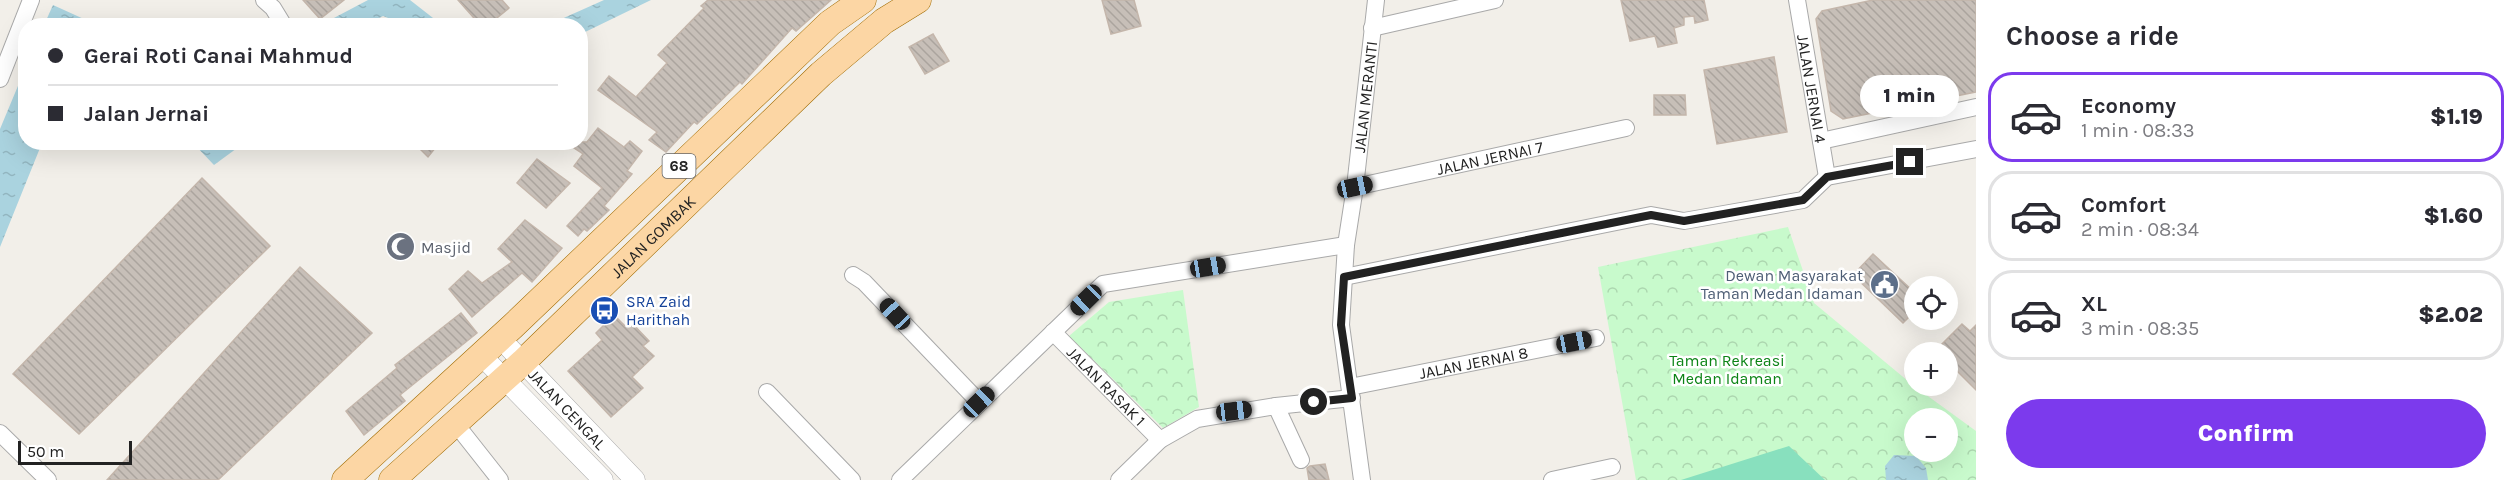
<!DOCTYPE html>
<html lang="en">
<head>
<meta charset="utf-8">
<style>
	:root { --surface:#fff; --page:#f7f7f7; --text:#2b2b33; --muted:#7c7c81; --line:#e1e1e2; --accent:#7c3aed }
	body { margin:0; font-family:Karla,sans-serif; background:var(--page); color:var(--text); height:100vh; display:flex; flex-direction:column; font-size:22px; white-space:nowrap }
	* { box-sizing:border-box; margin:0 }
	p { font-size:20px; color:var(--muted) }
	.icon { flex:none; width:33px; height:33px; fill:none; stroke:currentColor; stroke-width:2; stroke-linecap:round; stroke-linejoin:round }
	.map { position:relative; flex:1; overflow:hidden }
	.drawer { display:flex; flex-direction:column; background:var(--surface); width:540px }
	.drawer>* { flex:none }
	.hud { position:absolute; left:18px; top:18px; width:570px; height:132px; border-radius:24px; box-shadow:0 6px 24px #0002; display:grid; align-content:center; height:132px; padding:0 30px; background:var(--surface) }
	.buttons { position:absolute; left:1904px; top:276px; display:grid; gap:12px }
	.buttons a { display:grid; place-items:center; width:54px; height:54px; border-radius:50%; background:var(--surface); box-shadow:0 6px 24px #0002; font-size:30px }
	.scale { position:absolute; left:18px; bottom:15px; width:114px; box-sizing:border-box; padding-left:6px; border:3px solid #222; border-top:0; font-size:16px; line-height:21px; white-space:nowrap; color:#222; -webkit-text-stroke:4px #fff; paint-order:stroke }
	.end { position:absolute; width:27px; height:27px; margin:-14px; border:8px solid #222; background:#fff; box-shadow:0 0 0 3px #fff }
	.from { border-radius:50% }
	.bubble { position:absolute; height:42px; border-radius:21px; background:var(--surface); box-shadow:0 6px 24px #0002; font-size:20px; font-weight:800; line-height:42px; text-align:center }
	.car { position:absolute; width:18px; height:36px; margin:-18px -9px; border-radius:8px; box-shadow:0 0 4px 2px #0007; background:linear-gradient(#222 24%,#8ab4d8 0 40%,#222 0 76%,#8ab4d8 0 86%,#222 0) }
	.hud b { display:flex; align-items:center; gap:21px; height:57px; font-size:22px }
	.hud b+b { border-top:2px solid var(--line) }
	.hud i { width:15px; height:15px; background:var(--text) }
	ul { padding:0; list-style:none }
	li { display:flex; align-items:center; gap:18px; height:90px; margin:0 12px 9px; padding:0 18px; border:3px solid var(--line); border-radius:24px }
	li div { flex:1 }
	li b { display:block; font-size:22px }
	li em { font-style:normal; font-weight:800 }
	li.selected { border-color:var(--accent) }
	li>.icon { width:54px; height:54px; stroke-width:1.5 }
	h2 { padding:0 30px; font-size:27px; line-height:72px }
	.cta { display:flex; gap:12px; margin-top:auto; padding:12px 30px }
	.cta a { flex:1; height:69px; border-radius:36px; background:var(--accent); color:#fff; font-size:24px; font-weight:800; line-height:69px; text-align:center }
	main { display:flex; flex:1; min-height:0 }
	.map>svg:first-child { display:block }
</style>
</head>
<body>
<main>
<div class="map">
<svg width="1976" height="480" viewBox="0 0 1976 480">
	<defs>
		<pattern id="park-crowns" width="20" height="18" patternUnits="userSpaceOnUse" patternTransform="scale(1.5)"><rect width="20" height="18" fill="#c8facc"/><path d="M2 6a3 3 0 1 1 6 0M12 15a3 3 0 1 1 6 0" fill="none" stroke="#acd6af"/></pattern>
		<pattern id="water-ripples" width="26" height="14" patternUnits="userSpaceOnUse" patternTransform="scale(1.5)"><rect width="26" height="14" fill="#aad3df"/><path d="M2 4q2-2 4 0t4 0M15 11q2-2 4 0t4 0" fill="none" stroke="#92b5bf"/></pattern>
		<pattern id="building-back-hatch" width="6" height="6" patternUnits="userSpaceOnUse" patternTransform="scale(1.5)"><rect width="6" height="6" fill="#c7bfb8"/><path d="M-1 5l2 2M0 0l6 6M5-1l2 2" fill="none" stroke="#aba49e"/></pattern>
	</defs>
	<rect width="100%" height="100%" fill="#f2efe9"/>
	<g fill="url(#park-crowns)" fill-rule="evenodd">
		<path d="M1788,227l26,76 100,83 62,45v49h-340l-38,-213zM1914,418h33v34h-33z"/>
		<polygon points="1183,290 1199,407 1163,428 1069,336 1109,302"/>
	</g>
	<polygon fill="#88e0be" points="1789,446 1825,480 1681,480"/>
	<g fill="url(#water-ripples)">
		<polygon points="368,0 410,0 442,25 406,25 383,16 366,25 326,25 332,19"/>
		<polygon points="604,0 651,0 581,34 580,26 548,25"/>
		<polygon points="53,5 97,25 44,25"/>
		<polygon points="25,69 26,142 42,143 0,247 0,129"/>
		<polygon points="193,143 244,143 214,165"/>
		<polygon points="1894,455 1916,456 1926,468 1928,480 1886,480 1885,466"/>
	</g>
	<g fill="url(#building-back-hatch)" stroke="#c4b6ab" stroke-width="1.5">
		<polygon points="303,0 344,0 320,19"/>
		<polygon points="458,0 502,0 509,8 487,26 481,26"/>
		<polygon points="708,0 831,0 796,31 792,28 742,84 740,82 697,124 694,122 666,152 649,140 657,132 598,90 609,76 636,97 667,63 658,55 704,8 701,6"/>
		<polygon points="1102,0 1134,0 1141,26 1111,34"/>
		<polygon points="1621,0 1704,0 1708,20 1695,23 1694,16 1684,17 1684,25 1674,28 1677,43 1658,47 1655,36 1630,41"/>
		<polygon points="1873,0 1976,0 1976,92 1843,119 1831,111 1816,19 1822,11"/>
		<polygon points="933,34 949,61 925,74 909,47"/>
		<polygon points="1774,57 1787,132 1717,144 1704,70"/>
		<polygon points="1654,95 1685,95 1686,115 1654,115"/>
		<polygon points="598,128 624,147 630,141 642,151 627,171 632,174 604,206 609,210 587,231 584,229 578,236 567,226 602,188 574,166 583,154 565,142 587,142"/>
		<polygon points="413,142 440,142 428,157"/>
		<polygon points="537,159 570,183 546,208 517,183"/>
		<polygon points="202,178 270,246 79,434 13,374"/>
		<polygon points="525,220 562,248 532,282 522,273 472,317 449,289 468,271 482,283 512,262 498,249"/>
		<polygon points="1873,254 1914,292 1914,312 1903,323 1853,275"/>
		<polygon points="300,267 372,333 218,480 107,480"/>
		<polygon points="461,313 477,333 400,395 405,401 364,435 346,411 397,368 395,365"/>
		<polygon points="614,315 625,326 630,321 649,341 643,346 654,356 632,377 643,388 611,417 568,371 602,340 596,333"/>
		<polygon points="1962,324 1970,331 1976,325 1976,390 1947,361 1947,352 1934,352"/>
		<polygon points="1325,464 1329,480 1309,480 1307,468 1310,466"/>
	</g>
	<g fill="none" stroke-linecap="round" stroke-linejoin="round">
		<defs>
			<g id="minor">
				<polyline points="264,0 273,8 284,26"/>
				<path id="s1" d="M1797,0l30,177"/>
				<polyline points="1372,28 1495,0"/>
				<polyline points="0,79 31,0"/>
				<polyline points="1821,141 1976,107"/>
				<path id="s2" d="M1355,187l271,-59"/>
				<polyline points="853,275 864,282 979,402"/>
				<polyline points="1344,277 1651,215 1684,221 1803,200 1827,177 1976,149"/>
				<path id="s3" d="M1053,332l107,108"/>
				<path id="s4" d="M1350,387l246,-49"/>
				<polyline points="767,392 852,480"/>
				<polyline points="1276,406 1352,398"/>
				<polyline points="455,423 500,480"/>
				<polyline points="0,433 48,480"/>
				<polyline points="900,480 1103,284 1346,245"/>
				<polyline points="1119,480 1160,440 1197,419 1276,406 1301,460"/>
				<path id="s5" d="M1362,480l-21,-155 5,-80 9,-58 21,-187"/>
				<polyline points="1552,480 1612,467"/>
			</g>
			<g id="tertiary">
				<path id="s6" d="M500,338l135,142"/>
				<polyline points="481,355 603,480"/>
			</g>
			<g id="primary">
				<polyline points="345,480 513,326 830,23 863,0"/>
				<path id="s7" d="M392,480l131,-118 298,-288 63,-53 34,-21"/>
			</g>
		</defs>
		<use href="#minor" stroke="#a9a9a9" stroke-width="18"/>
		<use href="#tertiary" stroke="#a9a9a9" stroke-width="21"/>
		<use href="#primary" stroke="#a06b00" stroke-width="27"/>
		<use href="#minor" stroke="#fff" stroke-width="16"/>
		<use href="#tertiary" stroke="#fff" stroke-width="20"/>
		<use href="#primary" stroke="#fcd6a4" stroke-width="26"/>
	</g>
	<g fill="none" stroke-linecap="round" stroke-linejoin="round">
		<polyline stroke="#222" stroke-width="8" points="1314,402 1352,398 1341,325 1344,277 1651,215 1684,221 1803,200 1827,177 1910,162"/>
	</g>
	<defs>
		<symbol id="mosque-disc" viewBox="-11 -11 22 22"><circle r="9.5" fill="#6b7280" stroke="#fff"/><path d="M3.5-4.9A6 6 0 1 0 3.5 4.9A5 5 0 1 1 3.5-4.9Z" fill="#fff"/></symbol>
		<symbol id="civic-disc" viewBox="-11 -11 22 22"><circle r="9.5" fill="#5c6f8a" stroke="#fff"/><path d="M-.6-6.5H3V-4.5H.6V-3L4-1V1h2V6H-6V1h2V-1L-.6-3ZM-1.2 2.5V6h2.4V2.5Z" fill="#fff"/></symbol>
		<symbol id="bus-disc" viewBox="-11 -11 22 22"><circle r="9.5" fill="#1a4fb4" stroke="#fff"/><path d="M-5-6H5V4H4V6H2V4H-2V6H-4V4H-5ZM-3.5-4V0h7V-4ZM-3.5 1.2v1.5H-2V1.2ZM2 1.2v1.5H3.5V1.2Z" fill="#fff"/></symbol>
	</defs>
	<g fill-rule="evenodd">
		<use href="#mosque-disc" x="384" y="230" width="33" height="33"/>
		<use href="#civic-disc" x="1868" y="268" width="33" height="33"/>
		<use href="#bus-disc" x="588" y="294" width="33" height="33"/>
	</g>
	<g text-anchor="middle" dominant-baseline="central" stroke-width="5" stroke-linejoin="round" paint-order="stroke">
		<rect fill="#fff" stroke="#646464" stroke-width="1.5" x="662.5" y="154" width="33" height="24" rx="4.5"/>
		<g font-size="15" font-weight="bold" fill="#222">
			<text x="679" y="166">68</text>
		</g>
		<g font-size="16" fill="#222" stroke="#fff">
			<text stroke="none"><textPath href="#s1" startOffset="90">JALAN JERNAI 4</textPath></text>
			<text stroke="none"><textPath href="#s5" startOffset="386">JALAN MERANTI</textPath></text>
			<text stroke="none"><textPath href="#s2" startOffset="138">JALAN JERNAI 7</textPath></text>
			<text stroke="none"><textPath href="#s7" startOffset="357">JALAN GOMBAK</textPath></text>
			<text stroke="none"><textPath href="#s4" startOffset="126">JALAN JERNAI 8</textPath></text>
			<text stroke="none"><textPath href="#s3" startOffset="76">JALAN RASAK 1</textPath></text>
			<text stroke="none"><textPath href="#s6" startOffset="98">JALAN CENGAL</textPath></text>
		</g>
		<g font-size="16" fill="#5b616d" stroke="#fff" text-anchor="start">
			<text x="421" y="247">Masjid</text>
		</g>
		<g font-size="16" fill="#4e5e75" stroke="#fff" text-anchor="end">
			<text x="1863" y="275">Dewan Masyarakat<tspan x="1863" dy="18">Taman Medan Idaman</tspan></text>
		</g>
		<g font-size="16" fill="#164399" stroke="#fff" text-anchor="start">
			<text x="626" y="301">SRA Zaid<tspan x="626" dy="18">Harithah</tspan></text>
		</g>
		<g font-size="16" fill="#0c8416" stroke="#fff">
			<text x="1727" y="360">Taman Rekreasi<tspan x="1727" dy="18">Medan Idaman</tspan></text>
		</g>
	</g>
</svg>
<div class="buttons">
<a><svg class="icon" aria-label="locate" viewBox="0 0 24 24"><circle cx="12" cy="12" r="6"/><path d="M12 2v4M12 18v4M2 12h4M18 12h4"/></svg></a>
<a>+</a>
<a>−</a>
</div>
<div class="scale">50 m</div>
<i class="end from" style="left:1314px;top:402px"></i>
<i class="end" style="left:1910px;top:162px"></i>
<div class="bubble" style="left:1860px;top:75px;width:99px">1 min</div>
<i class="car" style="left:1355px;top:187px;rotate:78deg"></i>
<i class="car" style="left:1208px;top:267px;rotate:81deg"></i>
<i class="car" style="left:1086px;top:300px;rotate:226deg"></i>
<i class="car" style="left:895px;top:314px;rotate:317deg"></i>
<i class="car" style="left:1574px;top:342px;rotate:79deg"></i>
<i class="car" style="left:979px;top:402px;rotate:46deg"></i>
<i class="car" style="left:1234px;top:411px;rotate:83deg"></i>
<div class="hud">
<b><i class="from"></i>Gerai Roti Canai Mahmud</b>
<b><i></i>Jalan Jernai</b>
</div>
</div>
<section class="drawer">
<h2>Choose a ride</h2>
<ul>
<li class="selected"><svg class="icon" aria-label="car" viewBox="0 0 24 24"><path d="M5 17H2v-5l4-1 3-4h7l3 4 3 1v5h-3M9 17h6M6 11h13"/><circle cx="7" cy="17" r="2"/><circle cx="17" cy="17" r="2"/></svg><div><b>Economy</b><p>1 min · 08:33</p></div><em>$1.19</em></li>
<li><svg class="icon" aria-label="car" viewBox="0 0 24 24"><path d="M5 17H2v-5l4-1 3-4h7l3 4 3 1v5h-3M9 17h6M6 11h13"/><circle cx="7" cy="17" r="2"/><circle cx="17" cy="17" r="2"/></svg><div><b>Comfort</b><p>2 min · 08:34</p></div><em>$1.60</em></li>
<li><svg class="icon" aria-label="car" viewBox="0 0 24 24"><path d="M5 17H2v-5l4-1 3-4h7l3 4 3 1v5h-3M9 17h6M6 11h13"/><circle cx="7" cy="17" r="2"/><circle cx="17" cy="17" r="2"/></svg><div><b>XL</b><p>3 min · 08:35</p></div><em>$2.02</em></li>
</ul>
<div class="cta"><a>Confirm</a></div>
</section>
</main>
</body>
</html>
